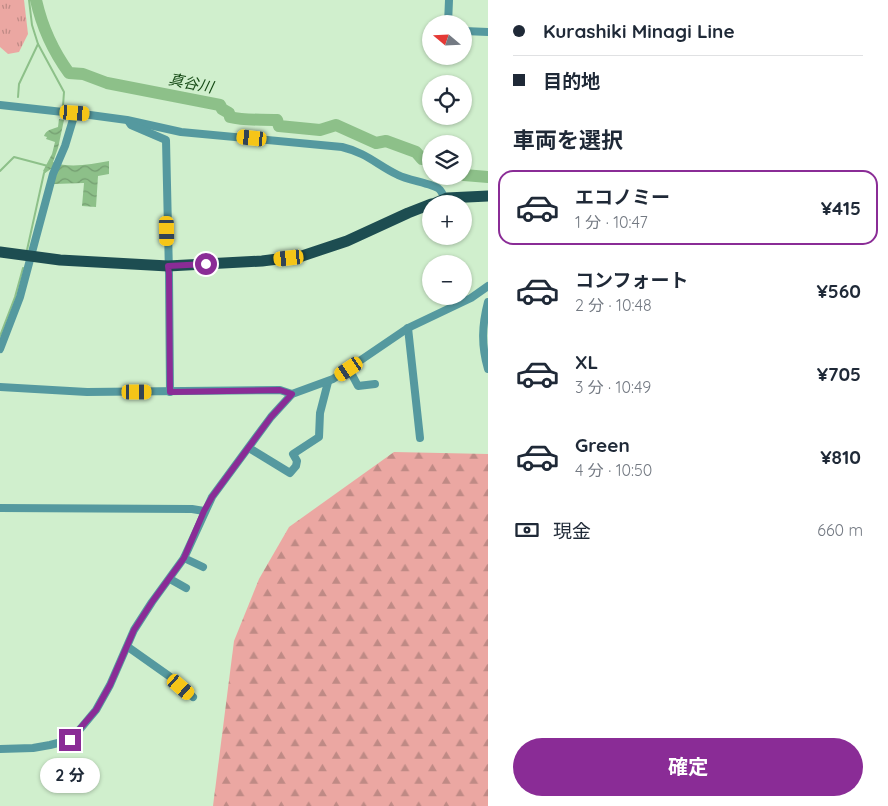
<!DOCTYPE html>
<html lang="ja">
<head>
<meta charset="utf-8">
<style>
	:root { --surface:#fff; --page:#f6f6f7; --text:#1f2937; --muted:#747a83; --line:#e0e1e3; --accent:#8a2c96 }
	body { margin:0; font-family:Quicksand,"Noto Sans JP",sans-serif; background:var(--page); color:var(--text); height:100vh; display:flex; flex-direction:column; font-size:19px; white-space:nowrap }
	* { box-sizing:border-box; margin:0 }
	p { font-size:16px; color:var(--muted) }
	.icon { flex:none; width:28px; height:28px; fill:none; stroke:currentColor; stroke-width:2; stroke-linecap:round; stroke-linejoin:round }
	.map { position:relative; flex:1; overflow:hidden }
	.side { display:flex; flex-direction:column; background:var(--surface); width:400px }
	.side>* { flex:none }
	.guide { display:grid; align-content:center; height:110px; padding:0 25px; background:var(--surface) }
	.needle { width:32px; rotate:289deg }
	.fabs { position:absolute; left:422px; top:15px; display:grid; gap:10px }
	.fabs a { display:grid; place-items:center; width:50px; height:50px; border-radius:50%; background:var(--surface); box-shadow:0 1px 4px #0004; font-size:25px }
	.end { position:absolute; width:22px; height:22px; margin:-11px; border:6px solid #8a2c96; background:#fff; box-shadow:0 0 0 2px #fff }
	.from { border-radius:50% }
	.bubble { position:absolute; height:35px; border-radius:18px; background:var(--surface); box-shadow:0 1px 4px #0004; font-size:16px; font-weight:700; line-height:35px; text-align:center }
	.car { position:absolute; width:15px; height:30px; margin:-15px -8px; border-radius:6px; box-shadow:0 0 4px 1px #0007; background:linear-gradient(#f5c518 24%,#345 0 40%,#f5c518 0 76%,#345 0 86%,#f5c518 0) }
	.guide b { display:flex; align-items:center; gap:18px; height:48px; font-size:19px }
	.guide b+b { border-top:1px solid var(--line) }
	.guide i { width:12px; height:12px; background:var(--text) }
	ul { padding:0; list-style:none }
	li { display:flex; align-items:center; gap:15px; height:75px; margin:0 10px 8px; padding:0 15px; border:2px solid transparent; border-radius:15px }
	li div { flex:1 }
	li b { display:block; font-size:19px }
	li em { font-style:normal; font-weight:700 }
	li.active { border-color:var(--accent) }
	li>.icon { width:45px; height:45px; stroke-width:1.5 }
	h2 { padding:0 25px; font-size:22px; line-height:60px }
	.pay { display:flex; align-items:center; gap:12px; height:55px; padding:0 25px; font-size:19px }
	.pay p { margin-inline-start:auto }
	.cta { display:flex; gap:10px; margin-top:auto; padding:10px 25px }
	.cta a { flex:1; height:58px; border-radius:30px; background:var(--accent); color:#fff; font-size:20px; font-weight:700; line-height:58px; text-align:center }
	main { display:flex; flex:1; min-height:0 }
	.map>svg:first-child { display:block }
</style>
</head>
<body>
<main>
<div class="map">
<svg width="488" height="806" viewBox="0 0 488 806">
	<defs>
		<pattern id="grass-tufts" width="24" height="20" patternUnits="userSpaceOnUse" patternTransform="scale(1.25)"><rect width="24" height="20" fill="#eba7a2"/><path d="M3 7l-1-3M5 7V3M7 7l1-3M15 17l-1-3M17 17v-4M19 17l1-3" fill="none" stroke="#bf8a85"/></pattern>
		<pattern id="forest-firs" width="22" height="20" patternUnits="userSpaceOnUse" patternTransform="scale(1.25)"><rect width="22" height="20" fill="#eba7a2"/><path d="M5 1l3.5 6h-7zM16 11l3.5 6h-7z" fill="#bf8a85"/></pattern>
		<pattern id="water-waves" width="16" height="10" patternUnits="userSpaceOnUse" patternTransform="scale(1.25)"><rect width="16" height="10" fill="#8dc089"/><path d="M0 5q4-4 8 0t8 0" fill="none" stroke="#749e71"/></pattern>
	</defs>
	<rect width="100%" height="100%" fill="#d0efcd"/>
	<polygon fill="url(#grass-tufts)" points="0,0 24,0 28,34 19,52 8,54 0,47"/>
	<polygon fill="url(#forest-firs)" points="394,452 488,454 488,806 213,806 234,641 259,579 289,527"/>
	<path fill="url(#water-waves)" d="M59,119l5,1 -6,28 -5,14c17,7 38,2 56,-1v13l-11,2 -2,31 -14,-1 2,-23 -30,1 -3,-15 -6,4 -2,-2 9,-17 3,-12 -9,-3 1,-2 -3,-1c2,-6 8,-7 14,-9z"/>
	<g fill="none" stroke-linecap="round" stroke-linejoin="round">
		<g stroke="#8dc089" stroke-width="2">
			<polyline points="29,0 32,25 38,44 64,92 63,106"/>
			<polyline points="18,97 19,84 38,44"/>
			<polyline points="0,171 14,157 48,166"/>
			<polyline points="27,250 44,173 46,170"/>
			<polyline points="0,336 15,297 23,268"/>
		</g>
		<g stroke="#8dc089" stroke-width="12">
			<path d="M36,0c6,27 17,51 33,73l14,1 24,9 113,22 2,4 7,4 1,4c15,4 31,2 47,3l2,6 41,4 16,-5 40,18 10,-2 30,11 6,7 9,1"/>
			<polyline points="464,175 488,177"/>
		</g>
		<g stroke="#55999f" stroke-width="8">
			<polyline points="448,24 449,0"/>
			<polyline points="464,31 488,32"/>
			<path d="M0,105l90,10 37,5 54,12 161,15c25,6 35,18 56,28 9,5 36,9 41,14 3,2 4,7 6,10"/>
			<polyline points="129,122 131,125 166,140 169,274 170,392"/>
			<path d="M488,302c-6,23 -7,43 0,67"/>
			<polyline points="408,328 420,438"/>
			<polyline points="0,349 20,297 53,174 65,146 75,113"/>
			<polyline points="349,369 358,386 375,384"/>
			<polyline points="0,387 87,392 280,390 292,394"/>
			<polyline points="249,448 290,473 296,466 297,461 293,454 319,437 320,413 328,382"/>
			<polyline points="0,508 192,509 204,511"/>
			<polyline points="184,558 203,567"/>
			<polyline points="170,579 186,588"/>
			<polyline points="128,647 169,676 193,697"/>
			<polyline points="0,749 33,748 50,745 70,740 81,728 96,710 110,685 134,630 152,602 184,558 212,497 271,417 292,394 333,379 408,328 471,298 488,286"/>
		</g>
		<g stroke="#1d4d51" stroke-width="11">
			<polyline points="433,204 447,198 488,196"/>
			<polyline points="0,252 60,260 168,266 262,261 302,256 347,241 408,213 431,204"/>
		</g>
	</g>
	<g fill="none" stroke-linecap="round" stroke-linejoin="round">
		<polyline stroke="#8a2c96" stroke-width="6" points="70,740 96,710 110,685 134,630 152,602 184,558 204,511 212,497 271,417 292,394 280,390 170,392 169,274 168,266 206,264"/>
	</g>
	<g text-anchor="middle" dominant-baseline="central" stroke-width="5" stroke-linejoin="round" paint-order="stroke">
		<g font-size="15" font-style="italic" fill="#154a15" stroke="#d0efcd">
			<text transform="translate(191 83) rotate(11)">真谷川</text>
		</g>
	</g>
</svg>
<div class="fabs">
<a><svg class="needle" viewBox="-14 -14 28 28"><path d="M0-13l5 13h-10z" fill="#e53935"/><path d="M0 13l5-13h-10z" fill="#747a83"/></svg></a>
<a><svg class="icon" aria-label="locate" viewBox="0 0 24 24"><circle cx="12" cy="12" r="6"/><path d="M12 2v4M12 18v4M2 12h4M18 12h4"/></svg></a>
<a><svg class="icon" aria-label="layers" viewBox="0 0 24 24"><path d="M12 4l9 5-9 5-9-5zM3 14l9 5 9-5"/></svg></a>
<a>+</a>
<a>−</a>
</div>
<i class="end from" style="left:206px;top:264px"></i>
<i class="end" style="left:70px;top:740px"></i>
<div class="bubble" style="left:40px;top:758px;width:60px">2 分</div>
<i class="car" style="left:75px;top:113px;rotate:94deg"></i>
<i class="car" style="left:252px;top:138px;rotate:276deg"></i>
<i class="car" style="left:167px;top:231px;rotate:179deg"></i>
<i class="car" style="left:289px;top:258px;rotate:264deg"></i>
<i class="car" style="left:349px;top:369px;rotate:236deg"></i>
<i class="car" style="left:137px;top:392px;rotate:90deg"></i>
<i class="car" style="left:181px;top:687px;rotate:131deg"></i>
</div>
<section class="side">
<div class="guide">
<b><i class="from"></i>Kurashiki Minagi Line</b>
<b><i></i>目的地</b>
</div>
<h2>車両を選択</h2>
<ul>
<li class="active"><svg class="icon" aria-label="car" viewBox="0 0 24 24"><path d="M5 17H2v-5l4-1 3-4h7l3 4 3 1v5h-3M9 17h6M6 11h13"/><circle cx="7" cy="17" r="2"/><circle cx="17" cy="17" r="2"/></svg><div><b>エコノミー</b><p>1 分 · 10:47</p></div><em>¥415</em></li>
<li><svg class="icon" aria-label="car" viewBox="0 0 24 24"><path d="M5 17H2v-5l4-1 3-4h7l3 4 3 1v5h-3M9 17h6M6 11h13"/><circle cx="7" cy="17" r="2"/><circle cx="17" cy="17" r="2"/></svg><div><b>コンフォート</b><p>2 分 · 10:48</p></div><em>¥560</em></li>
<li><svg class="icon" aria-label="car" viewBox="0 0 24 24"><path d="M5 17H2v-5l4-1 3-4h7l3 4 3 1v5h-3M9 17h6M6 11h13"/><circle cx="7" cy="17" r="2"/><circle cx="17" cy="17" r="2"/></svg><div><b>XL</b><p>3 分 · 10:49</p></div><em>¥705</em></li>
<li><svg class="icon" aria-label="car" viewBox="0 0 24 24"><path d="M5 17H2v-5l4-1 3-4h7l3 4 3 1v5h-3M9 17h6M6 11h13"/><circle cx="7" cy="17" r="2"/><circle cx="17" cy="17" r="2"/></svg><div><b>Green</b><p>4 分 · 10:50</p></div><em>¥810</em></li>
</ul>
<div class="pay"><svg class="icon" aria-label="cash" viewBox="0 0 24 24"><path d="M3 7h18v10H3z"/><circle cx="12" cy="12" r="2"/></svg>現金<p>660 m</p></div>
<div class="cta"><a>確定</a></div>
</section>
</main>
</body>
</html>
